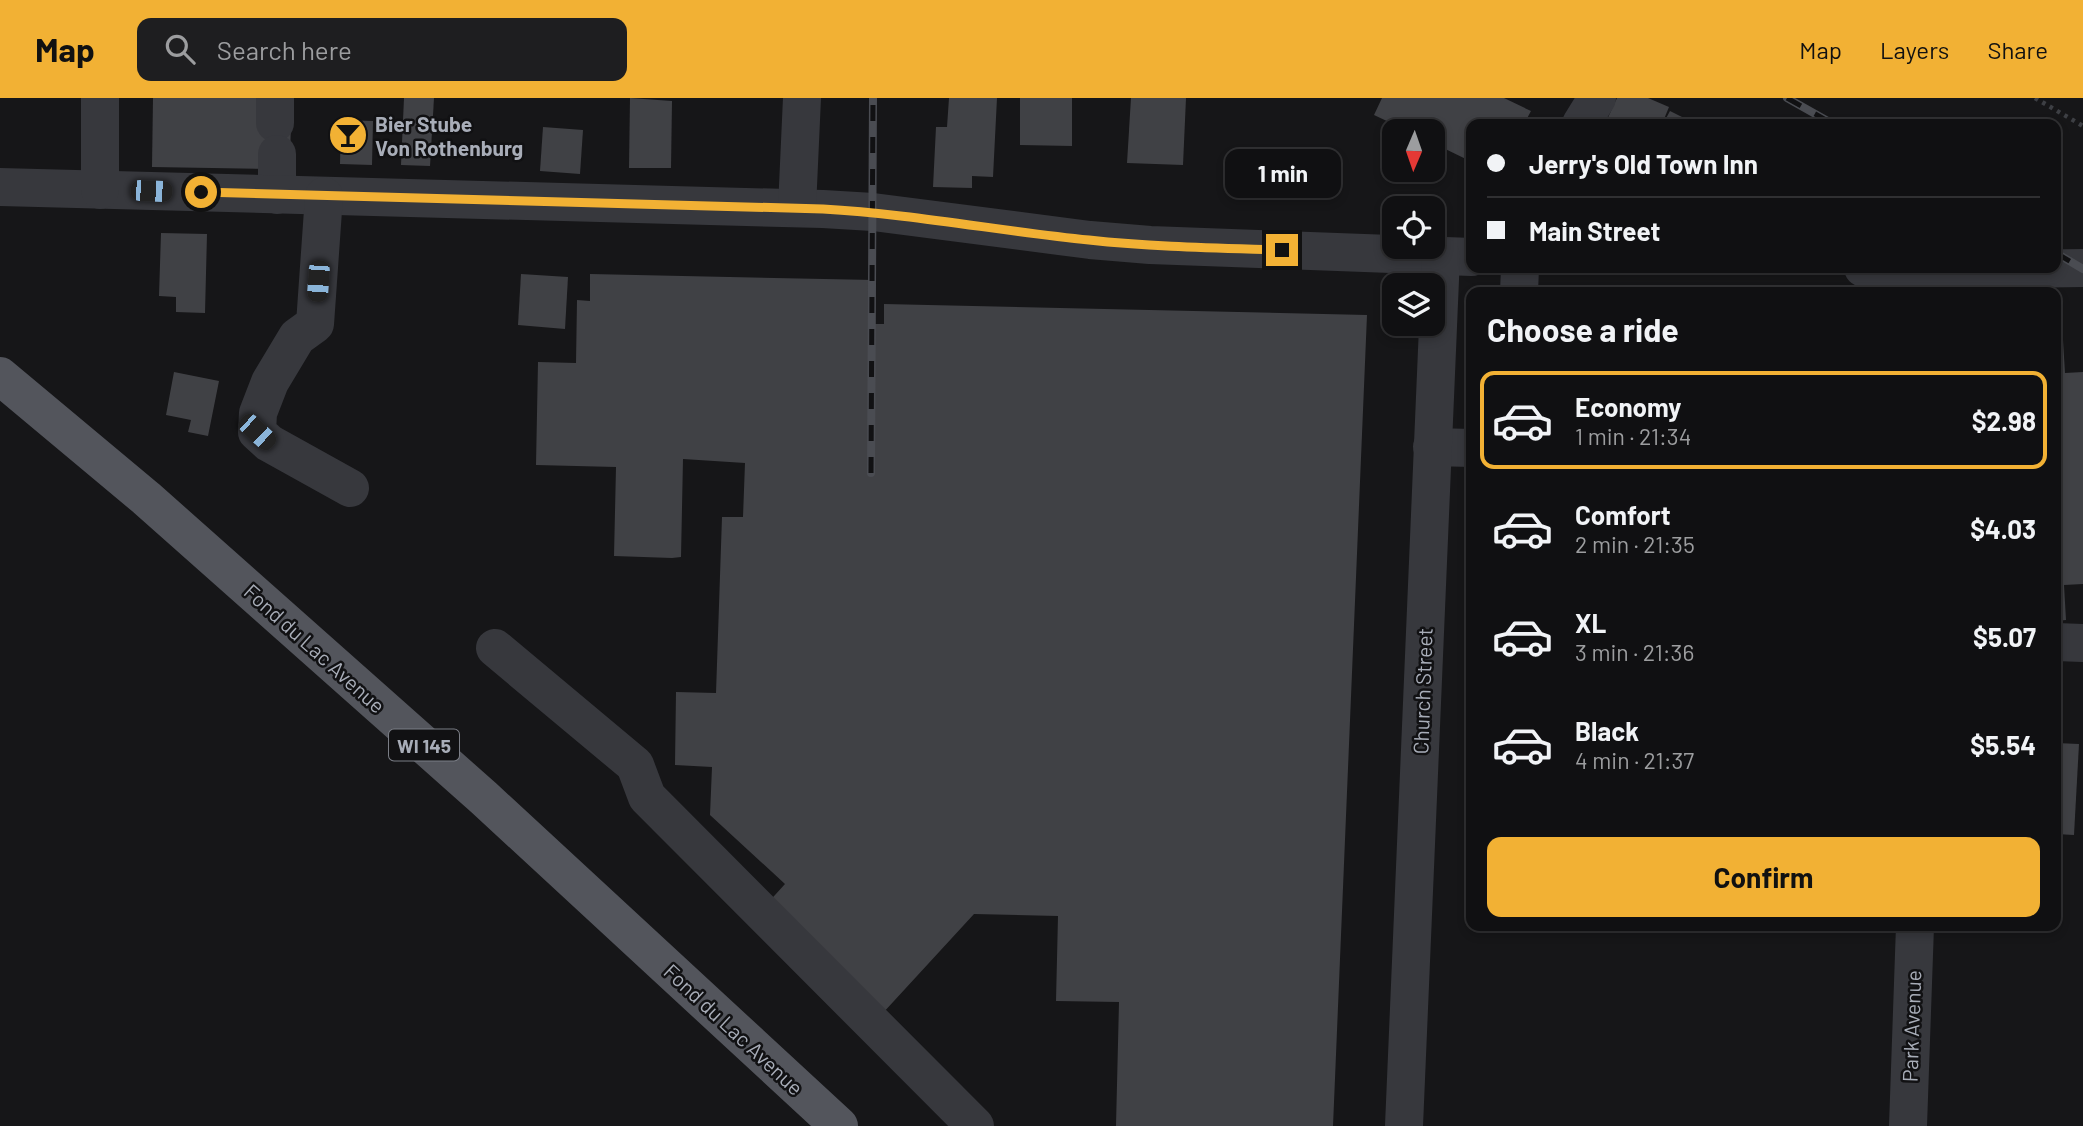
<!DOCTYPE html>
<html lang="en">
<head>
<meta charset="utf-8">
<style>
	:root { --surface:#101012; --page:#1e1e20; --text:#f1f3f6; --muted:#9c9d9f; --line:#303032; --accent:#f2b134 }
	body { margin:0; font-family:Barlow,sans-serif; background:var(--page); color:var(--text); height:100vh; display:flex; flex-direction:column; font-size:26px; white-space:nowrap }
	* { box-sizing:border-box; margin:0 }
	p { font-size:23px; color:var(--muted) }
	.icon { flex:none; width:38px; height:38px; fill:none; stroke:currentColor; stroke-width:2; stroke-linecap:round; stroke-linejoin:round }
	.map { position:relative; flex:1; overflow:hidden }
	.side { position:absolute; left:1466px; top:189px; width:595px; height:644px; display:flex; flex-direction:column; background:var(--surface); border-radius:14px; box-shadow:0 4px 10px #0003,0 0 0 2px var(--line) }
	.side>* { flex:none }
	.guide { position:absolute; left:1466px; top:21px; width:595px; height:154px; border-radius:14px; box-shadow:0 4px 10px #0003,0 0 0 2px var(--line); display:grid; align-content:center; height:154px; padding:0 21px; background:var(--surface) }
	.needle { width:46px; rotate:182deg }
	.tools { position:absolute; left:1382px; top:21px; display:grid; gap:14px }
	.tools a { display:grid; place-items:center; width:63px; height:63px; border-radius:14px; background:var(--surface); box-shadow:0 4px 10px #0003,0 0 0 2px var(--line); font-size:35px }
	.end { position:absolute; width:32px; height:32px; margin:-16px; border:9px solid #f2b134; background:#111; box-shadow:0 0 0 4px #111 }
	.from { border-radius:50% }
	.bubble { position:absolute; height:49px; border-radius:14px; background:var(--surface); box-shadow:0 4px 10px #0003,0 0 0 2px var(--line); font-size:23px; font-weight:700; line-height:49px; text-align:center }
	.car { position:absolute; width:21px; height:42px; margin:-21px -10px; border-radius:9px; box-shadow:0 0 5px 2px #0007; background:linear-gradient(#222 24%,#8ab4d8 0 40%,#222 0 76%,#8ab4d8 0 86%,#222 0) }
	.guide b { display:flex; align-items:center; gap:24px; height:66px; font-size:26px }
	.guide b+b { border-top:2px solid var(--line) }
	.guide i { width:18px; height:18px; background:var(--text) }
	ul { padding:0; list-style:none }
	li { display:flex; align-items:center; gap:21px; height:98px; margin:0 14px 10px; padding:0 7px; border:4px solid transparent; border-radius:14px }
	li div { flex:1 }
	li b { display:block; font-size:26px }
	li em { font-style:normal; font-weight:700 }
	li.selected { border-color:var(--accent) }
	li>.icon { width:63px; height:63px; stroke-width:1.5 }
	h2 { padding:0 21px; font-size:32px; line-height:84px }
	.action { display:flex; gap:14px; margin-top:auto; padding:14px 21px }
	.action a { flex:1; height:80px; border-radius:14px; background:var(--accent); color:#111; font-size:28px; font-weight:700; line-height:80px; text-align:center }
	header { display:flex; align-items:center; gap:42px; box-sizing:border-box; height:98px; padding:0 35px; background:var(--accent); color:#111 }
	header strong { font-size:33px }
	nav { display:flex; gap:38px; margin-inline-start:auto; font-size:24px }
	.search { width:490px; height:63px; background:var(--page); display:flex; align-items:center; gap:18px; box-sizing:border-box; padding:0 24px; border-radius:14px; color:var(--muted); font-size:26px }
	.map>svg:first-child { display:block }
</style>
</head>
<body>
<header>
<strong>Map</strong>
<div class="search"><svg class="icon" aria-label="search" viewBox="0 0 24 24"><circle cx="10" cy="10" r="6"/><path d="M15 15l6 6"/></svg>Search here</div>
<nav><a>Map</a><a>Layers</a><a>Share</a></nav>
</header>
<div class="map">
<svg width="2083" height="1028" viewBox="0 0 2083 1028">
	<rect width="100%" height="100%" fill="#161618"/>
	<g fill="#404145">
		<polygon points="153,0 266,0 291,25 290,57 273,71 152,69"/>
		<polygon points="404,0 434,0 430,68 401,67"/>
		<polygon points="630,0 672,3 671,70 629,70"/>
		<polygon points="949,0 997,0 993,79 972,78 972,90 933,89 936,29 947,29"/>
		<polygon points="1020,0 1072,0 1072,48 1020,47"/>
		<polygon points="1131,0 1186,0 1183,67 1127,65"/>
		<polygon points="1382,0 1504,0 1531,13 1524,26 1472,26 1472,64 1433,45 1433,33 1408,33 1374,17"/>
		<polygon points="1617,0 1648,0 1669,9 1662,26 1605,26"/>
		<polygon points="1670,13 1696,26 1663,26"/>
		<polygon points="341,22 373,23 372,67 340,66"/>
		<polygon points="543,29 583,32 580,76 540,73"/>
		<polygon points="161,135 207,136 205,215 176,214 176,199 159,198"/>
		<polygon points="521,176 568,179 565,231 518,227"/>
		<polygon points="590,176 874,182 873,226 884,226 884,206 1367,217 1333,1028 1116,1028 1119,904 1056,903 1058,818 974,816 882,916 765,808 785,786 710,717 712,669 675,667 676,594 716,595 722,419 743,419 745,365 683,361 681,459 672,460 614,458 616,369 536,367 538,264 576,265 577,202 590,203"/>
		<polygon points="2056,242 2063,242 2065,275 2083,274 2083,486 2064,487 2066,522 2056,523"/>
		<polygon points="174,274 219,283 208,338 188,334 191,322 166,317"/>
		<polygon points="2056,645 2079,646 2074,737 2056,736"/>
	</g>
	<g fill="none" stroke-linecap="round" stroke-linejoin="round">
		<polyline stroke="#3d3f44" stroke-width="4.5" stroke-dasharray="3.5 5" stroke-linecap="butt" points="2035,0 2083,28"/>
		<g stroke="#37383d" stroke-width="38">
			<polyline points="275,25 275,0"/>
			<polyline points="1581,26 1597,0"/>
			<polyline points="277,56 277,97"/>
			<polyline points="0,89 823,111 873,114 1090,142 1150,147 1472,159"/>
			<polyline points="100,92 100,0"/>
			<polyline points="324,98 315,226 297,239 270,284 258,315 257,334 269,345 350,390"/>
			<polyline points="797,110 802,0"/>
			<polyline points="1863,170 1945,172 2083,170"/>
			<polyline points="1519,194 1520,170"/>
			<polyline points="1432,349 1472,350"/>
			<polyline points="2056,544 2083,545"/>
			<polyline points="495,550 635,667 647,699 975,1028"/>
			<polyline points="1404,1028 1441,158"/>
			<polyline points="1908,1028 1915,828"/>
		</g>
		<polyline stroke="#53555c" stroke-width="38" points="0,278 146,400 484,700 839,1028"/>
		<defs>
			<g id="rail">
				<polyline points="1787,0 1833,26"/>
				<polyline points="2056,155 2083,171"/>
				<polyline points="871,375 873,0"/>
			</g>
		</defs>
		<use href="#rail" stroke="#4a4c52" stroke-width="8"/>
		<use href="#rail" stroke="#111113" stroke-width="5" stroke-dasharray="16" stroke-linecap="butt"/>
	</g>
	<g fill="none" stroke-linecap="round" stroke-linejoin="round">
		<path stroke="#f2b134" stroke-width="9" d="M201,94l622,17c89,5 177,22 266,31 64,7 129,8 193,10"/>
	</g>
	<defs>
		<symbol id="bar-disc" viewBox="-11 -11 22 22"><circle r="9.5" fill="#f2b134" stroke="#111113"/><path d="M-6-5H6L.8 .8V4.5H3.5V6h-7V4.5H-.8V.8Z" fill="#111"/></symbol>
	</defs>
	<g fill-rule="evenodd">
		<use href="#bar-disc" x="326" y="15" width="44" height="44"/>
	</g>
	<g text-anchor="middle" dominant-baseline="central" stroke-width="5" stroke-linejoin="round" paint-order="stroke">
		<rect fill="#111113" stroke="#7b7e86" stroke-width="2" x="389" y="631.5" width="70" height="31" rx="5"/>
		<g font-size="19" font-weight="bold" fill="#a8adb8">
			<text x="424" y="647">WI 145</text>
		</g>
		<g font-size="21" font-weight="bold" fill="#a8adb8" stroke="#111113" text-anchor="start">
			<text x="375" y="25">Bier Stube<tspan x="375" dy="24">Von Rothenburg</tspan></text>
		</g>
		<g font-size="21" fill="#a8adb8" stroke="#111113">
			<text transform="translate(315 550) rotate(42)">Fond du Lac Avenue</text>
			<text transform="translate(1422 593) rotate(-88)">Church Street</text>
			<text transform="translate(1911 928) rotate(-88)">Park Avenue</text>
			<text transform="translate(734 931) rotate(43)">Fond du Lac Avenue</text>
		</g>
	</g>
</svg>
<div class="tools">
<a><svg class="needle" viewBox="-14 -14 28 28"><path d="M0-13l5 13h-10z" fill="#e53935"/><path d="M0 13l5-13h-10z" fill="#9c9d9f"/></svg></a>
<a><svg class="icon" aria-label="locate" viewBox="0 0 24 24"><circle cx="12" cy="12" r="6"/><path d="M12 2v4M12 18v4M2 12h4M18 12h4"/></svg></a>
<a><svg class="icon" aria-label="layers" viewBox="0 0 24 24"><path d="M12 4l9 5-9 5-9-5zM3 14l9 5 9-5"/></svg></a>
</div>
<i class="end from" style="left:201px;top:94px"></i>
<i class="end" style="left:1282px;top:152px"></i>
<div class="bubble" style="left:1225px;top:51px;width:116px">1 min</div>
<i class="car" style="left:151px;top:93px;rotate:92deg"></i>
<i class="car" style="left:318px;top:183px;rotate:184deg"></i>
<i class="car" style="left:257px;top:334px;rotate:133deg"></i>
<div class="guide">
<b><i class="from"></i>Jerry's Old Town Inn</b>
<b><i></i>Main Street</b>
</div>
<section class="side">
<h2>Choose a ride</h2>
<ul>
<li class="selected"><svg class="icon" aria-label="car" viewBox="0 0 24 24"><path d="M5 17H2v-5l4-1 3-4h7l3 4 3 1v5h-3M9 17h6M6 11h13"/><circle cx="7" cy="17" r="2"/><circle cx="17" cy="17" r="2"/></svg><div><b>Economy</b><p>1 min · 21:34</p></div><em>$2.98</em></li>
<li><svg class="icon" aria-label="car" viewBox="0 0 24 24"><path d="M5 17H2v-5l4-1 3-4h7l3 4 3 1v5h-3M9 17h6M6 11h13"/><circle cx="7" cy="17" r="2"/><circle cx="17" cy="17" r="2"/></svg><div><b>Comfort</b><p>2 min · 21:35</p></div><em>$4.03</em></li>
<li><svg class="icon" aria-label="car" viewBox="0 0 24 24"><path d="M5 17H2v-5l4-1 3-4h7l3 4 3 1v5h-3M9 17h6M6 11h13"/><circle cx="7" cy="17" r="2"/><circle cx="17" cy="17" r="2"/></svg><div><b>XL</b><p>3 min · 21:36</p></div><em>$5.07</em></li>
<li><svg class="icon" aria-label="car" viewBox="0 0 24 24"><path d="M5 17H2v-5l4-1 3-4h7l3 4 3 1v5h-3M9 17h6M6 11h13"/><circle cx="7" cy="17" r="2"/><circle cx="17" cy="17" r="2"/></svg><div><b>Black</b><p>4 min · 21:37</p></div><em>$5.54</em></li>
</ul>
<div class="action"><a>Confirm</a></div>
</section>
</div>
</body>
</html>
